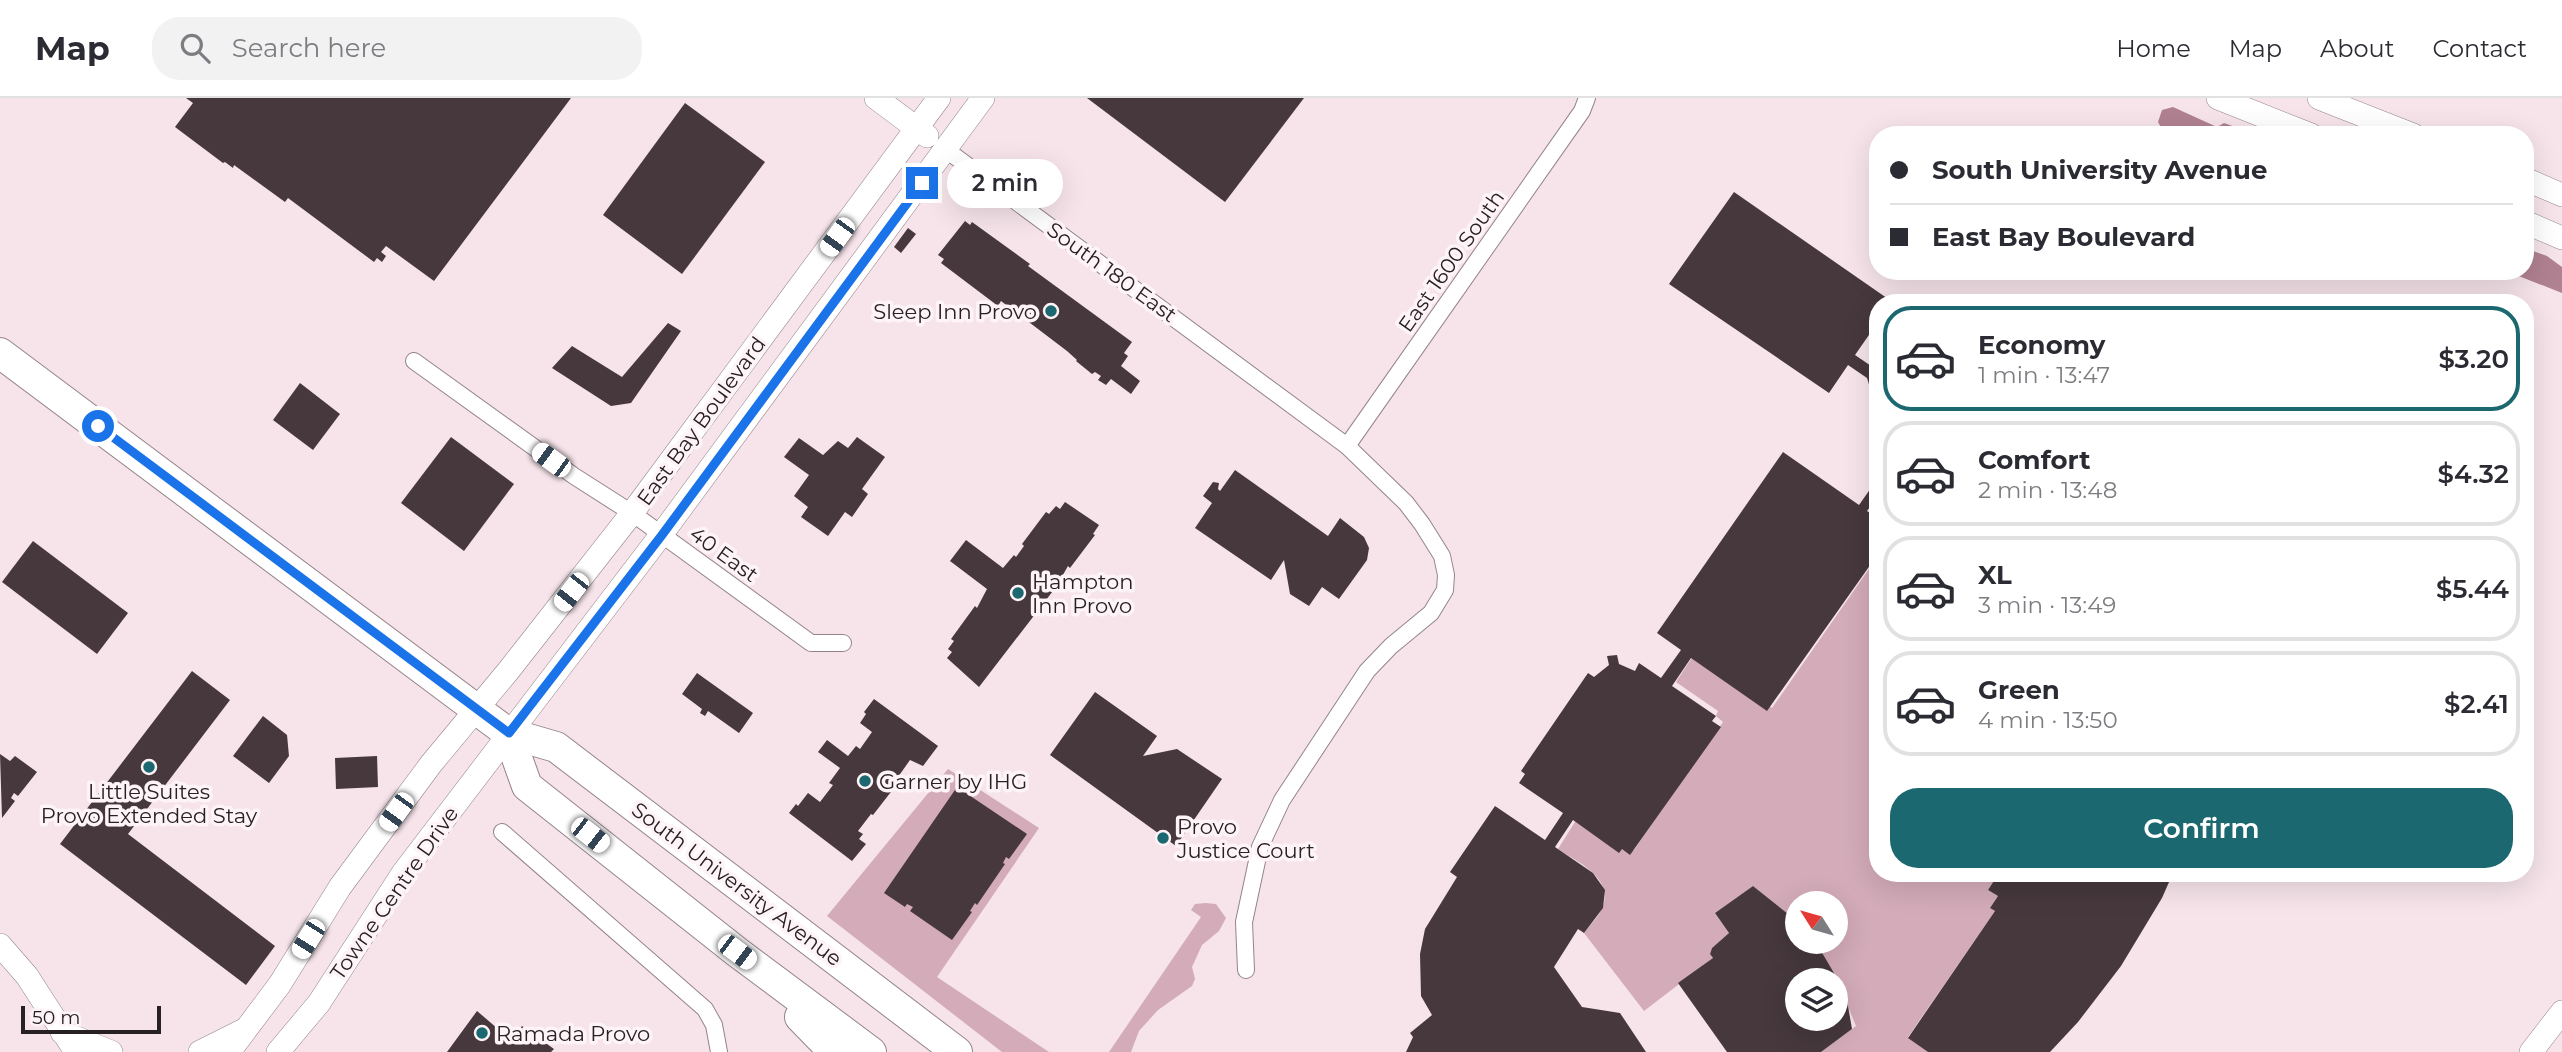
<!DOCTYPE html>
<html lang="en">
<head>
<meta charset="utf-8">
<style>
	:root { --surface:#fff; --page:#f2f2f3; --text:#2b2b33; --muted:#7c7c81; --line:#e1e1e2; --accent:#1c6870 }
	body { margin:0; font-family:Montserrat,sans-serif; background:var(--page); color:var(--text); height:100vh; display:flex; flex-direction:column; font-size:26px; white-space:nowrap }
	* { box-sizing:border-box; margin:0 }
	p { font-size:23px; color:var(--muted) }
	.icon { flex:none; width:38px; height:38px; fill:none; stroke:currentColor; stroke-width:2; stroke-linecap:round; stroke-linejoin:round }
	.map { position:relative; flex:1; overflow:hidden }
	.drawer { position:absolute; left:1869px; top:196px; width:665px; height:588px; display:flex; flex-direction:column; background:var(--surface); border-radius:28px; box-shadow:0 7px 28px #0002 }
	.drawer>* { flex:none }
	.banner { position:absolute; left:1869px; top:28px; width:665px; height:154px; border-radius:28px; box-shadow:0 7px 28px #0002; display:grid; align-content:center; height:154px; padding:0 21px; background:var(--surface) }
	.needle { width:46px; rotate:307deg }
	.tools { position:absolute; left:1785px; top:793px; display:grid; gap:14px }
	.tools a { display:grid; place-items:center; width:63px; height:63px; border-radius:50%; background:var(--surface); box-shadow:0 7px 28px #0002; font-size:35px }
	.scale { position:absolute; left:21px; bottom:18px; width:140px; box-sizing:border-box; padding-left:7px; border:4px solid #272123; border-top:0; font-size:19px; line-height:24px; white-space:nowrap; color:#272123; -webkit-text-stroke:5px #fef4f7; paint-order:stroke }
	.end { position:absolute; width:32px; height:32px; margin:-16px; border:9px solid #1a73e8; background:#fff; box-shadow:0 0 0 4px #fff }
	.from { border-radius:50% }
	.bubble { position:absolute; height:49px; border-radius:24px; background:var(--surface); box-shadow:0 7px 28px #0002; font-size:23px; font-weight:600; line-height:49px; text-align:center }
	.car { position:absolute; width:21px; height:42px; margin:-21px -10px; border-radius:9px; box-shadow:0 0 5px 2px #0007; background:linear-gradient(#fff 24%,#345 0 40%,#fff 0 76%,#345 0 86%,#fff 0) }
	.banner b { display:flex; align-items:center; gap:24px; height:66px; font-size:26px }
	.banner b+b { border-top:2px solid var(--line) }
	.banner i { width:18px; height:18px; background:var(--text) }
	ul { padding:12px 0 0; list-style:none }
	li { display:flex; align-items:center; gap:21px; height:105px; margin:0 14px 10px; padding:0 7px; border:4px solid var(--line); border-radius:28px }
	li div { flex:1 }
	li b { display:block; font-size:26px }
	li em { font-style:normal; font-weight:600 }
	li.selected { border-color:var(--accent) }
	li>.icon { width:63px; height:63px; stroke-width:1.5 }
	.primary-button { display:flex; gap:14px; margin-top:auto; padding:14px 21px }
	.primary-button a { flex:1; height:80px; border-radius:28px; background:var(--accent); color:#fff; font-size:28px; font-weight:600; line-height:80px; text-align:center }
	header { display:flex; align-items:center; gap:42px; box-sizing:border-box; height:98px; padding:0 35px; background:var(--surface); border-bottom:2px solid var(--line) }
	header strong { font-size:33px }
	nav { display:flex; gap:38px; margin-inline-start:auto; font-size:24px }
	.search { width:490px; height:63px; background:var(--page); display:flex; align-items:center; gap:18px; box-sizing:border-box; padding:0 24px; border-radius:28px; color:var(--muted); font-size:26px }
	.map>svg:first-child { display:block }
</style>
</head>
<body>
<header>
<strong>Map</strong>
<div class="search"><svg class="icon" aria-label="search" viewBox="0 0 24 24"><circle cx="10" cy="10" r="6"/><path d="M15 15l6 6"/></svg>Search here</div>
<nav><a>Home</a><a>Map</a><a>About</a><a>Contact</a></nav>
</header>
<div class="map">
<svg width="2562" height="954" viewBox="0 0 2562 954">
	<rect width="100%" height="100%" fill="#f6e4ea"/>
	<g fill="#d3abb9">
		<path d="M1878,458v317h121l-11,17 10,6 -8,12 5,3 -87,126 20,15h-107l35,-26 -22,-53 -20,-31h22v-39h-39v18l-44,-35 -38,27 14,20 -17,15 -2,6 3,4 -69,53 -60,-78c6,-8 16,-18 19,-27 10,-29 -26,-44 -45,-57l20,-32 56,33 89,-128 -7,-6 2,-5 -42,-29 19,-29 77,55z"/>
		<polygon points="948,671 1039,730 937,879 1049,954 1002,954 827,818"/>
		<polygon points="1206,805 1216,806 1226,820 1219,833 1202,847 1192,869 1195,881 1192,888 1158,912 1139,933 1131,954 1109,954 1201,819 1191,812 1195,806"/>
	</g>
	<g fill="#b08191">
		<polygon points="2173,9 2217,29 2224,25 2238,30 2241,37 2164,35 2158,24 2162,12"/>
		<polygon points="2525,150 2547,158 2562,169 2562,195 2506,173 2525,173"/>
	</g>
	<g fill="#46383d" fill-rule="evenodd">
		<polygon points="186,0 571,0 434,183 386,148 381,154 386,158 382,164 377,160 374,164 288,100 285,104 234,67 233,70 225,64 223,65 175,29 193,5"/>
		<polygon points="1087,0 1304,0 1225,104"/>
		<polygon points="685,5 765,64 682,176 603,117"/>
		<polygon points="1734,94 1894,205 1878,205 1878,224 1855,257 1877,272 1876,274 1878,306 1871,302 1873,299 1867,280 1848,267 1829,295 1669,186"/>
		<polygon points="965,123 970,127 972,124 1030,166 1028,168 1132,244 1124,255 1128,258 1121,268 1140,283 1131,296 1111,281 1106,287 1098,282 1101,278 1095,274 1092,276 1076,263 1077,262 1067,253 1001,203 998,208 941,165 944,161 938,157"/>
		<polygon points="908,130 916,136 901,155 894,149"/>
		<polygon points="668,225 681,233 631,305 611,308 552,270 572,248 622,279"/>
		<polygon points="300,285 340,316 313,352 273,322"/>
		<polygon points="451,339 514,386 464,453 401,405"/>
		<polygon points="857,339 885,359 862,391 868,396 852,419 845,414 828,438 801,419 808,409 794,398 809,377 784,359 799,340 823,357 838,343 848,350"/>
		<polygon points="1783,354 1859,407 1878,380 1878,398 1867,413 1878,420 1878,456 1767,613 1691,560 1672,588 1716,618 1712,623 1721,629 1630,757 1622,751 1619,755 1573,722 1555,749 1593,775 1605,792 1603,810 1584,835 1578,831 1554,869 1582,909 1620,915 1646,954 1406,954 1413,939 1410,935 1432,917 1421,898 1420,856 1425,831 1457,779 1450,774 1495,708 1545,742 1563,715 1519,685 1525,676 1521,673 1588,575 1594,579 1609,567 1607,558 1617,557 1619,566 1635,573 1639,565 1661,580 1681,552 1657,535"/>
		<polygon points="1235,372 1328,438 1340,420 1364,439 1369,450 1367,462 1339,501 1322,489 1309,508 1290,496 1284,462 1271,482 1195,430 1212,405 1203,398 1213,384 1219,385 1218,391 1220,393"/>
		<polygon points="1065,404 1099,427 1093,436 1095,437 1070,470 1068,468 1056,489 979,589 947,560 952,554 948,551 954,543 951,541 975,508 977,510 987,491 950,463 966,442 1003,470 1014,457 1016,459 1024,448 1022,446 1046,414 1049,416 1056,408 1060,411"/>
		<polygon points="33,443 128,515 97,556 2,484"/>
		<polygon points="192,573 230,602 128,736 275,848 246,887 60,746"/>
		<polygon points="697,575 753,615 739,635 708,613 705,618 700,615 702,611 682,596"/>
		<polygon points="1095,594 1157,638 1143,658 1177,651 1222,681 1176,748 1050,657"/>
		<polygon points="874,601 938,648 923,668 910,662 898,679 901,681 873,717 871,716 858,733 863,736 859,741 866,746 852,763 789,715 796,706 798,708 808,695 820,704 833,687 829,685 840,670 818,654 827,642 848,658 856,648 860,651 872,634 860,625 866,616 864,614"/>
		<polygon points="263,618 287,637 289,658 269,685 233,658"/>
		<polygon points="0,656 10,663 15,658 37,674 18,698 14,695 11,700 15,703 2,720"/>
		<polygon points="377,658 378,689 336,691 335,660"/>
		<polygon points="957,689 1027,736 1009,761 1006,759 1003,765 1005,766 977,807 975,805 970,813 972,814 952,842 910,813 913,809 907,806 905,809 884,795"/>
		<polygon points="1999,775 2010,781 2014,775 2173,775 2162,800 2121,868 2078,924 2050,954 1928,954 1908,940 1995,813 1990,810 1998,798 1988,792"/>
		<path d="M1753,788l44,35v21h17l4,4 16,27 14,33 4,23 -31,23h-94l-49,-69 35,-25 -3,-4 2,-6 17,-15 -14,-20zM1797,882h39v38h-39z"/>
		<polygon points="477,913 511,942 522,928 554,951 551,954 447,954"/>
	</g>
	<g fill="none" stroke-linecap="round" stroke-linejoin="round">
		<defs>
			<g id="street">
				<polyline points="945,51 1347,348 1406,405 1422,426 1442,458 1446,477 1445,492 1431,515 1391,548 1367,573 1282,702 1260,749 1244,824 1246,872"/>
				<polyline points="414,263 574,378 632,415 811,545 843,545"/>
				<polyline points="1347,348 1582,13 1587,0"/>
				<polyline points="502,734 705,911 714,927 719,954"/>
			</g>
			<g id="secondary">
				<polyline points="876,0 927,38"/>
				<polyline points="2218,0 2311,37"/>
				<polyline points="2319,0 2413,37"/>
				<polyline points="2525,81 2562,97"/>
				<polyline points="2525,124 2562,140"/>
				<polyline points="0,847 27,878 76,954"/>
				<polyline points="62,934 111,954"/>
				<polyline points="200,954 242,933"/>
				<polyline points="229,954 280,886 340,789 431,666 509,572 632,415 939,0"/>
				<polyline points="278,954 319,905 403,775 661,437 983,0"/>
				<polyline points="2531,954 2562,914"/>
			</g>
			<g id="highway">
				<polyline points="0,255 508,635 556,649 957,954"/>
				<polyline points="508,635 527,688 737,854 871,954"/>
				<polyline points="800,919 834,954"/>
			</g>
		</defs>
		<use href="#street" stroke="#948489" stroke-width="18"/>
		<use href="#secondary" stroke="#948489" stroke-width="24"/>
		<use href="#highway" stroke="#948489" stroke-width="32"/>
		<use href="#street" stroke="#fff" stroke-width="16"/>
		<use href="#secondary" stroke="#fff" stroke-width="23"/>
		<use href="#highway" stroke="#fff" stroke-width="30"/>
	</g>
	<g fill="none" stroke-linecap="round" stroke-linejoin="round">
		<polyline stroke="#1a73e8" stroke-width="9" points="98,328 509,635 662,437 922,85"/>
	</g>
	<g fill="#1c6870" stroke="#fef4f7" stroke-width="2.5">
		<circle cx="1051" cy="213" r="7"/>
		<circle cx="1018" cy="495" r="7"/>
		<circle cx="149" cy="669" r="7"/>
		<circle cx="865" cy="683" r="7"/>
		<circle cx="1163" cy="740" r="7"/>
		<circle cx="482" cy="935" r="7"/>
	</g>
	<g text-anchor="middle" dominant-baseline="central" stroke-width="7" stroke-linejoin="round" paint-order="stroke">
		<g font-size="21" fill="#272123" stroke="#fef4f7">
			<text transform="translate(1451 163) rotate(-55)">East 1600 South</text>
			<text transform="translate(1112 174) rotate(36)">South 180 East</text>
			<text transform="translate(701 323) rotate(-54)">East Bay Boulevard</text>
			<text transform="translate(724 456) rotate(36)">40 East</text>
			<text transform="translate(737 786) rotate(37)">South University Avenue</text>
			<text transform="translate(394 795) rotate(-55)">Towne Centre Drive</text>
		</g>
		<g font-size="21" fill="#272123" stroke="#fef4f7" text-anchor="start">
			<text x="1037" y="213" text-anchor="end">Sleep Inn Provo</text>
			<text x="1032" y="483">Hampton<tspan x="1032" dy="24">Inn Provo</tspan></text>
			<text x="879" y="683">Garner by IHG</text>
			<text x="149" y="693" text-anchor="middle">Little Suites<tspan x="149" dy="24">Provo Extended Stay</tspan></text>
			<text x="1177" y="728">Provo<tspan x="1177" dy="24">Justice Court</tspan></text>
			<text x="496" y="935">Ramada Provo</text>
		</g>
	</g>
</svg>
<div class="tools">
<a><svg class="needle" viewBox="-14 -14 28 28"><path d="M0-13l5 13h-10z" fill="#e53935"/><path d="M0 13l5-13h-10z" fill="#7c7c81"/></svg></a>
<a><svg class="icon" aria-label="layers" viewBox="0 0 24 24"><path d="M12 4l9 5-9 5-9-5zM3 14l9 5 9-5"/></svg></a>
</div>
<div class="scale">50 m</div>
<i class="end from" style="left:98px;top:328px"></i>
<i class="end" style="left:922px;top:85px"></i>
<div class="bubble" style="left:947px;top:61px;width:116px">2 min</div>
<i class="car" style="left:837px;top:139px;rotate:216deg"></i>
<i class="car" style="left:551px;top:362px;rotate:306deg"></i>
<i class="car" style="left:571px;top:494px;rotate:218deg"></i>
<i class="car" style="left:396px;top:714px;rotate:216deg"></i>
<i class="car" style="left:590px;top:737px;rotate:128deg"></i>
<i class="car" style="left:308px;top:841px;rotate:212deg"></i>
<i class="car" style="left:737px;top:854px;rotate:127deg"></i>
<div class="banner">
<b><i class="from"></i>South University Avenue</b>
<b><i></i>East Bay Boulevard</b>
</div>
<section class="drawer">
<ul>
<li class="selected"><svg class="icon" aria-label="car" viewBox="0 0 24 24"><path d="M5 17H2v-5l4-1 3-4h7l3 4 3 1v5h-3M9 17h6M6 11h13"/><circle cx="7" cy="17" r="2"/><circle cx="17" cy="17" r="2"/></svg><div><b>Economy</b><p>1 min · 13:47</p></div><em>$3.20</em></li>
<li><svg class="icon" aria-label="car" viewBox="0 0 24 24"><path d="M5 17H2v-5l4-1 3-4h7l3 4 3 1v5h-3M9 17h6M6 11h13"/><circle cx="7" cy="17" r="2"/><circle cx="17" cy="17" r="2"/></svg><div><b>Comfort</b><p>2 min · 13:48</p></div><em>$4.32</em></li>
<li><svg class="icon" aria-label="car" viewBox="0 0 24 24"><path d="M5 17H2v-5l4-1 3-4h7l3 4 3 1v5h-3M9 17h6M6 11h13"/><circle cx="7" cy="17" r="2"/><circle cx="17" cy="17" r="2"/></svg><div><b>XL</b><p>3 min · 13:49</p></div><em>$5.44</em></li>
<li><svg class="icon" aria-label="car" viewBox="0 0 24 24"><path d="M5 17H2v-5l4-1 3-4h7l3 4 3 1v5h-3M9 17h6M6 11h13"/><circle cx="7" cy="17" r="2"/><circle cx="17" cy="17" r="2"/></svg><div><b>Green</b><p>4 min · 13:50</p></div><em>$2.41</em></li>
</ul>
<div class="primary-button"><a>Confirm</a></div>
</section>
</div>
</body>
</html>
